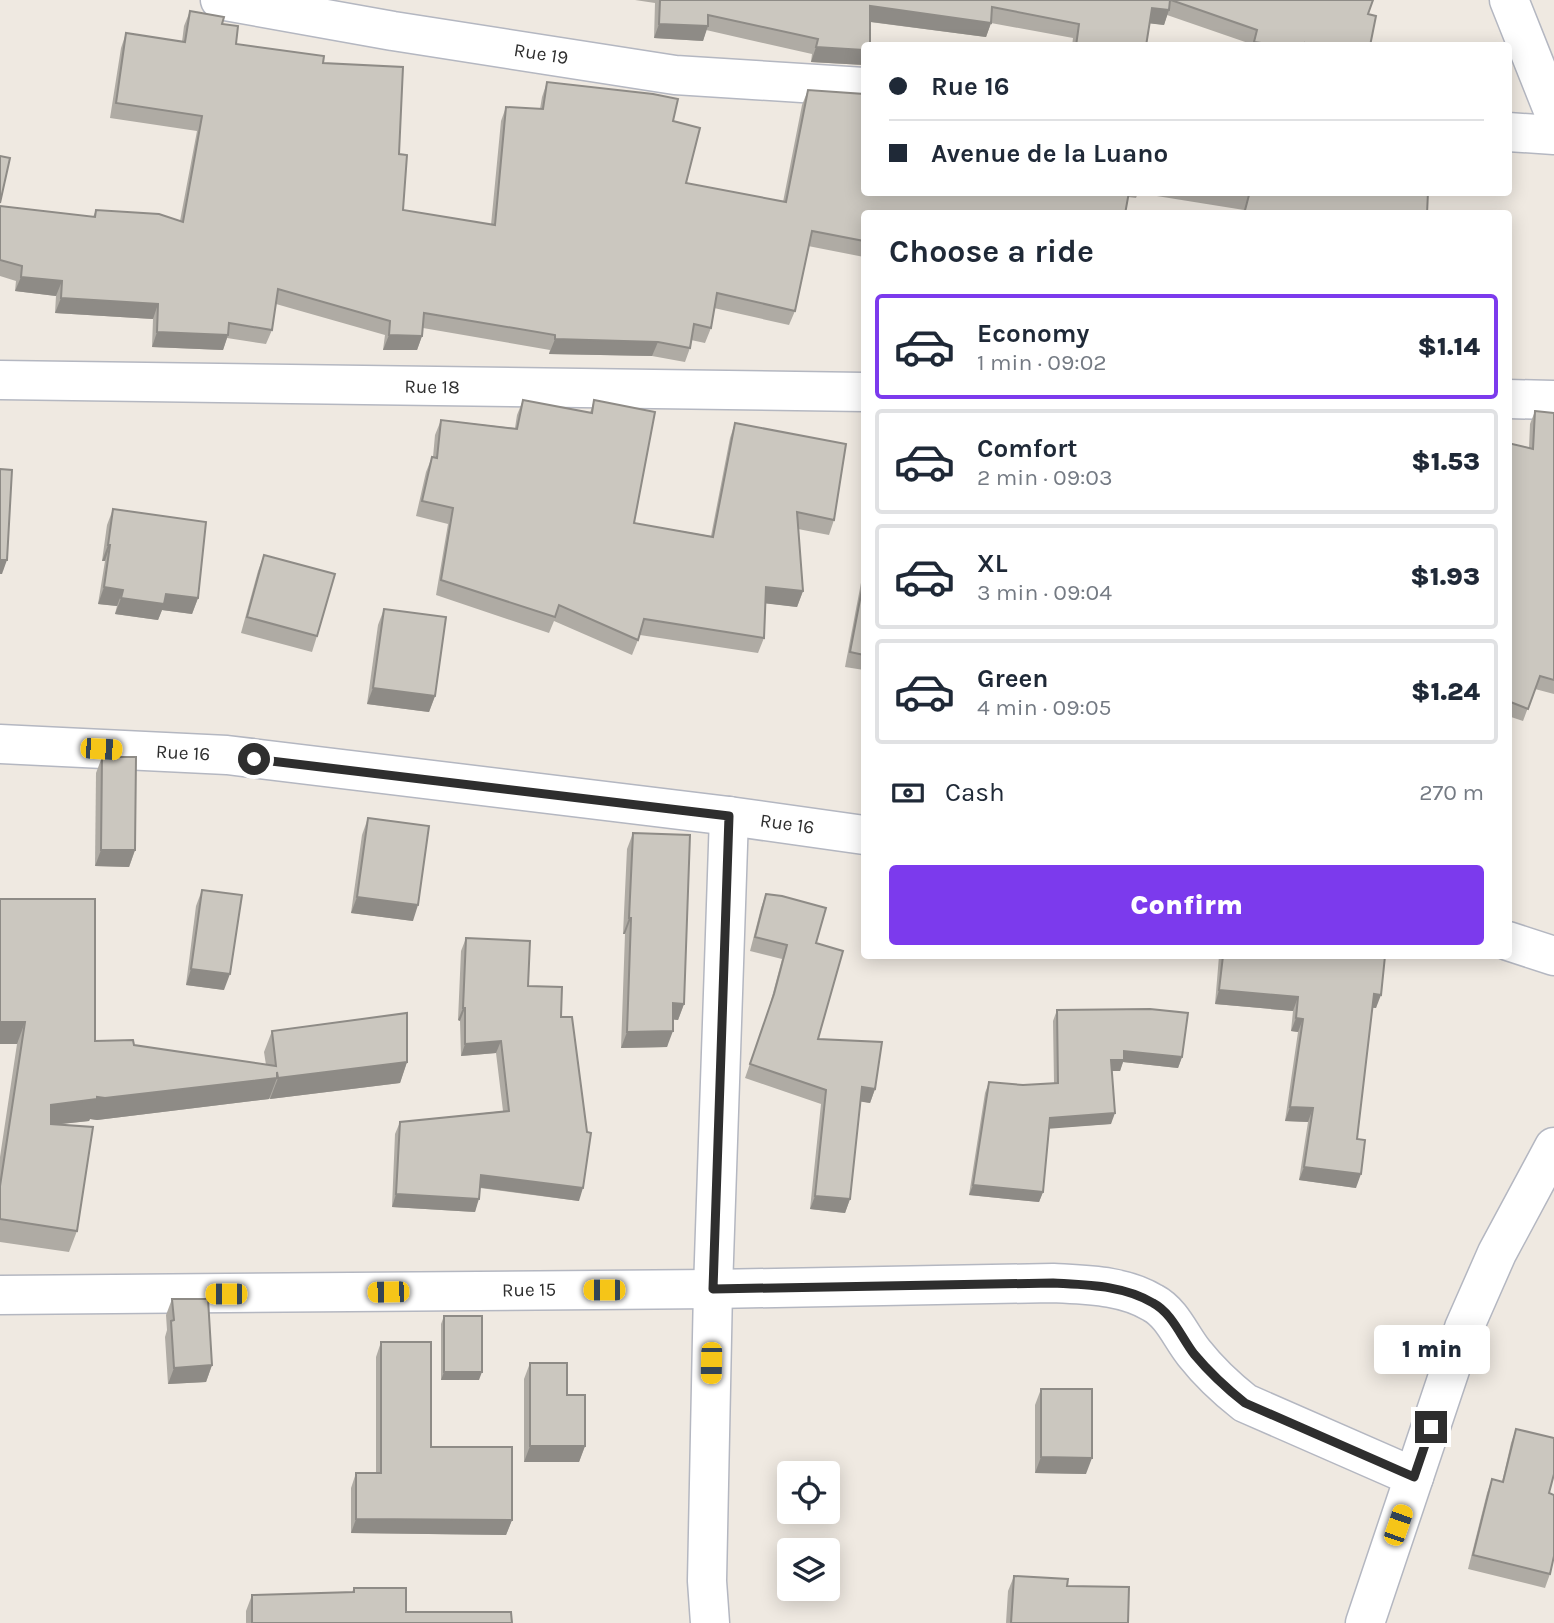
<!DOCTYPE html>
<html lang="en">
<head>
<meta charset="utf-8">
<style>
	:root { --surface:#fff; --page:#f2f2f3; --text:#1f2937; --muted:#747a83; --line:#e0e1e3; --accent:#7c3aed }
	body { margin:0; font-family:Karla,sans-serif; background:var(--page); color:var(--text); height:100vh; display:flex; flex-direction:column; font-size:26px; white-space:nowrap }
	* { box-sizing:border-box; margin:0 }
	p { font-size:23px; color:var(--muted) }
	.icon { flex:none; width:38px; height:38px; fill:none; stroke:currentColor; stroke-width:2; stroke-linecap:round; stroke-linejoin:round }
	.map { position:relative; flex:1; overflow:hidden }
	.sheet { position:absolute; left:861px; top:210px; width:651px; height:749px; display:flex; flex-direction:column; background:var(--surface); border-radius:7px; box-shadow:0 4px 18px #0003 }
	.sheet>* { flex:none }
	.guide { position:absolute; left:861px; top:42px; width:651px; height:154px; border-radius:7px; box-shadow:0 4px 18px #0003; display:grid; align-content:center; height:154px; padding:0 28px; background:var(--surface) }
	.tools { position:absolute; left:777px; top:1461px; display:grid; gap:14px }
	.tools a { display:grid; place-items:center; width:63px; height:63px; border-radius:7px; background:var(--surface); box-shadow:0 4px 18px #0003; font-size:35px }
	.end { position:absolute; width:32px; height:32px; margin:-16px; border:9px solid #2e2e2e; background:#fff; box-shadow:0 0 0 4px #fff }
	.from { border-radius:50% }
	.bubble { position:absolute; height:49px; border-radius:7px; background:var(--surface); box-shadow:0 4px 18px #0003; font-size:23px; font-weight:800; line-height:49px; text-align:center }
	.car { position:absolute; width:21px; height:42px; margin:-21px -10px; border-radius:9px; box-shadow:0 0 5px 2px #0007; background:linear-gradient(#f5c518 24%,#345 0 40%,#f5c518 0 76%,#345 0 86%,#f5c518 0) }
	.guide b { display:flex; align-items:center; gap:24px; height:66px; font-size:26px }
	.guide b+b { border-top:2px solid var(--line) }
	.guide i { width:18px; height:18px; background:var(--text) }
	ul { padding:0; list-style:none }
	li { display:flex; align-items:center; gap:21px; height:105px; margin:0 14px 10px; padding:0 14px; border:4px solid var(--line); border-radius:7px }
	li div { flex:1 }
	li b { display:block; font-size:26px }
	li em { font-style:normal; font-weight:800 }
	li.selected { border-color:var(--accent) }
	li>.icon { width:63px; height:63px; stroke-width:1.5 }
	h2 { padding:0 28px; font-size:32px; line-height:84px }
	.pay { display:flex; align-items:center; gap:18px; height:77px; padding:0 28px; font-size:26px }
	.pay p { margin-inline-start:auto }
	.primary-button { display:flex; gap:14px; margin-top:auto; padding:14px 28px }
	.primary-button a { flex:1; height:80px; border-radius:7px; background:var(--accent); color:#fff; font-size:28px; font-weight:800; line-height:80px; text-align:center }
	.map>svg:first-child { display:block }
</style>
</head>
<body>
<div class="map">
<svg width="1554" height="1623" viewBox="0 0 1554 1623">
	<rect width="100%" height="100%" fill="#efe9e1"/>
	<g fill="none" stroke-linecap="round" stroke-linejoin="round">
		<defs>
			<g id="street">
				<polyline points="220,0 393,31 675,75 864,87"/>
				<polyline points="1509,0 1554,113"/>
				<polyline points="1508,132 1554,135"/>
				<polyline points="0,380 864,392"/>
				<polyline points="1508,399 1554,400"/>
				<polyline points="0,744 227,755 729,816 864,835"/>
				<polyline points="1508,941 1554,956"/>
				<path d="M0,1295l713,-6 340,-6c34,2 70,2 100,20 19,10 28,34 41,50 15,19 32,35 51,50l169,74"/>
				<polyline points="710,1623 707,1581 713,1289 729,816"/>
				<polyline points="1365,1623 1464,1328 1497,1253 1554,1147"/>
			</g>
		</defs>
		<use href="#street" stroke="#b4b7c1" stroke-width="41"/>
		<use href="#street" stroke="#fff" stroke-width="38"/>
	</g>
	<g fill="#afaba4">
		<polygon points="635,0 1373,0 1368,14 1370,46 1251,46 1251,44 1167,15 1164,25 1150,23 1146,46 1072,46 1073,38 991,23 986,37 870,22 864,65 811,62 812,54 706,30 703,41 654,38 655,3"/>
		<polygon points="190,11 222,24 236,44 323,63 399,154 403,210 491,225 501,121 506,107 540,109 542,97 547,82 673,121 686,183 783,202 802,105 808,90 864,192 1428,192 1427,214 1243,214 1244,210 1138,193 1136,198 1128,197 864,214 864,257 808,246 795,311 789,325 714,308 711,328 705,343 691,340 690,348 685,362 652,356 549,354 550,350 423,328 422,336 417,350 383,350 385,335 276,304 272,330 266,344 227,338 223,350 152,347 153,319 55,313 56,296 15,291 16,281 0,276 0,206 93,217 96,210 180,221 197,131 110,118 121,48 126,33 182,42 184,26"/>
		<polygon points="523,400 590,413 594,400 634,523 711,536 730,438 735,423 834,520 829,535 798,529 803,591 797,607 765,603 764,638 758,653 640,635 632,655 554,621 549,633 436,595 448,524 416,516 426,472 432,457 433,457 435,435 441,420 515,428 517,415"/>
		<polygon points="1535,411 1554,413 1554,694 1535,689 1523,721 1508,716 1508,443 1529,448 1530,424"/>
		<polygon points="113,509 198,598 192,614 162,610 158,620 115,614 117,606 98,604 105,561 102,561 107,525"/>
		<polygon points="264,555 317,636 312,652 241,633 258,571"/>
		<polygon points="864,567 864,670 845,667"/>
		<polygon points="384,609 435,696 429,712 367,704 378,625"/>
		<polygon points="102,757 135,850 129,867 95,866 96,773"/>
		<polygon points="368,818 413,921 351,913 362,835"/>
		<polygon points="633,833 684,1004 678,1020 673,1019 667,1047 621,1048 625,934 623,934 627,849"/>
		<polygon points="202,890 224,990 186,985 196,906"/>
		<polygon points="766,894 816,943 818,1039 875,1089 870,1103 860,1101 850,1199 845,1213 810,1209 821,1104 745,1078 769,1008 782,959 750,951 761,908"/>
		<polygon points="0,899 95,1041 134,1045 266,1065 264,1052 272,1031 407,1062 400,1083 270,1099 270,1098 269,1099 97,1120 90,1119 89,1121 59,1124 77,1231 69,1252 0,1242 0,1157 17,1044 0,1044"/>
		<polygon points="466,938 528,986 561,1017 579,1201 480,1188 475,1212 392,1207 395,1134 400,1122 503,1111 496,1053 461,1056 460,1021 458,1020 461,951"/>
		<polygon points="1219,956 1385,956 1376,1008 1372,1008 1357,1139 1356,1188 1299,1180 1308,1122 1285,1121 1298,1032 1291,1031 1293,1011 1215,1004"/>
		<polygon points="1057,1010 1182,1057 1178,1068 1123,1062 1120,1071 1112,1071 1111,1124 1049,1128 1043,1192 1039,1202 969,1195 985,1093 989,1082 1023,1085 1054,1083 1053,1021"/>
		<polygon points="172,1299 212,1365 206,1382 168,1384 165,1337 167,1330 166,1315"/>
		<polygon points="444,1316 479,1380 441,1380 441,1324"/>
		<polygon points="381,1342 431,1447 512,1520 506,1535 351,1533 351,1488 356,1473 376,1473 376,1357"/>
		<polygon points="530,1363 567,1395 585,1446 579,1462 524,1462 524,1379"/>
		<polygon points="1041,1389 1086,1474 1035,1473 1035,1405"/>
		<polygon points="1516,1429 1549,1493 1550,1574 1545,1588 1468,1569 1487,1493 1492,1479 1502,1482 1511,1443"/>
		<polygon points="1014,1576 1067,1586 1128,1623 1006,1623 1008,1591"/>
		<polygon points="354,1588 406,1612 512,1623 246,1623 246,1611 252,1595 352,1592"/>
	</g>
	<g fill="#8e8b86">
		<polygon points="870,6 991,23 986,37 864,21"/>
		<polygon points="1152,8 1169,10 1164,25 1146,23"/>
		<polygon points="659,24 708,26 703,41 654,38"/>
		<polygon points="1254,42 1282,46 1253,46"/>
		<polygon points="816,47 864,50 864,65 811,62"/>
		<polygon points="21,277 62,281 56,296 15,291"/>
		<polygon points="61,298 158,304 153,319 55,313"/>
		<polygon points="157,332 228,335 223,350 152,347"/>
		<polygon points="389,335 422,336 417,350 383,350"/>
		<polygon points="555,339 658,342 652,356 549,354"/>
		<polygon points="108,545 110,545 105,561 102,561"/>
		<polygon points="0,560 7,560 2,574 0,574"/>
		<polygon points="104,587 123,590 117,606 98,604"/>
		<polygon points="766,587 803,591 797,607 761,603"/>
		<polygon points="166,594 198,598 192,614 162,610 158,620 115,614 121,598"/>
		<polygon points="373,688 435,696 429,712 367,704"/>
		<polygon points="101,850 135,850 129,867 95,866"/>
		<polygon points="357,897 418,905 413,921 351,913"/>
		<polygon points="629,918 631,918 625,934 623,934"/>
		<polygon points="191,969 230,974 224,990 186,985"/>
		<polygon points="1219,990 1298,997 1293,1011 1215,1004"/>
		<polygon points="1374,994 1381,995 1376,1008 1369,1007"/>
		<polygon points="673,1003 684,1004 678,1020 667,1019"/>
		<polygon points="463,1008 465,1008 460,1021 458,1020"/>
		<polygon points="1296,1018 1303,1019 1298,1032 1291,1031"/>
		<polygon points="0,1022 25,1022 17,1044 0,1044"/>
		<polygon points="673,1031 667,1047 621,1048 627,1032"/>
		<polygon points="501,1041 496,1053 461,1056 465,1044"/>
		<polygon points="1124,1051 1182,1057 1178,1068 1123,1062 1120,1071 1107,1071 1111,1060"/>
		<polygon points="407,1062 400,1083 270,1099 278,1078"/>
		<polygon points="277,1078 269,1099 97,1120 90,1119 89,1121 43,1126 51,1105 97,1097"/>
		<polygon points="862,1087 875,1089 870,1103 857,1101"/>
		<polygon points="1290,1107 1313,1108 1308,1122 1285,1121"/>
		<polygon points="1115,1113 1111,1124 1046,1129 1050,1118"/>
		<polygon points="1304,1167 1361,1174 1356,1188 1299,1180"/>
		<polygon points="481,1175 583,1188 579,1201 476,1187"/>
		<polygon points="973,1185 1043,1192 1039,1202 969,1195"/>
		<polygon points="396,1194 479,1199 475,1212 392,1207"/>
		<polygon points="815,1196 850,1199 845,1213 810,1209"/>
		<polygon points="212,1365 206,1382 168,1384 174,1368"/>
		<polygon points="444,1372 482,1372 479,1380 441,1380"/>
		<polygon points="530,1446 585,1446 579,1462 524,1462"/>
		<polygon points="1041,1457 1092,1458 1086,1474 1035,1473"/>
		<polygon points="356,1519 512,1520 506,1535 351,1533"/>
	</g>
	<g fill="#cbc7bf" stroke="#8e8b86" stroke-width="2">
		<polygon points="660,0 1170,0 1169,10 1152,8 1146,46 1076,46 1079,24 992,7 991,23 870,6 870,46 864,46 864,50 816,47 818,39 708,15 708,26 659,24"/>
		<polygon points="1171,0 1373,0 1368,14 1376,16 1370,46 1319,46 1305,43 1305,46 1282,46 1254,42 1257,30"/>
		<polygon points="190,11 224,17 222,24 238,26 236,44 324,56 323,63 403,67 399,154 407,155 403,210 495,225 506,107 543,109 547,82 653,94 678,99 673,121 700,128 686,183 786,202 808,90 864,94 864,192 1129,192 1125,214 864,214 864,241 812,231 795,311 717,293 711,328 694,324 690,348 658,342 555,339 555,335 424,313 422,336 389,335 390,321 278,289 272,330 229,323 228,335 157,332 158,304 61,298 62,281 21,277 22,266 0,260 0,206 95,217 96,210 159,214 183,222 202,116 116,103 126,33 185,42"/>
		<polygon points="0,156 10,158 0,203"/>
		<polygon points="1233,192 1428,192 1427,214 1244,214 1249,195"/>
		<polygon points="523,400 592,413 594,400 655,412 634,523 713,537 735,423 846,444 834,520 797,512 803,591 766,587 764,638 644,619 638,640 559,605 555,617 441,580 453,508 422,501 432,457 437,458 441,420 517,429"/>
		<polygon points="1535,411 1554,413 1554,680 1540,676 1528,709 1508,701 1508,443 1533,449"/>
		<polygon points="0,469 12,470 7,560 0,560"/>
		<polygon points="113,509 206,522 198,598 166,594 164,604 121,598 123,590 104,587 110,545 108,545"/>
		<polygon points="264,555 335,574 317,636 247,617"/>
		<polygon points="864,579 864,655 850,652"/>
		<polygon points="384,609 446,617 435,696 373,688"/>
		<polygon points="102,757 136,757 135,850 101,850"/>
		<polygon points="368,818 429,826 418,905 357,897"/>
		<polygon points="633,833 690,835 684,1004 673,1003 673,1031 627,1032 631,918 629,918"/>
		<polygon points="202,890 242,895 230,974 191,969"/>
		<polygon points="766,894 782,896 826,908 816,943 843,951 818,1039 882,1042 875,1089 862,1087 850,1199 815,1196 826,1090 750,1064 774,994 787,945 755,937"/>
		<polygon points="0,899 95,899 95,1041 133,1040 134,1045 276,1066 272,1031 407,1013 407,1062 278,1078 277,1072 277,1078 105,1098 97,1097 97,1099 51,1105 51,1124 93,1127 77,1231 0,1219 0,1186 25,1022 0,1022"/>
		<polygon points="466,938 530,941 528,986 562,987 561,1017 572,1017 587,1132 591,1133 583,1188 481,1175 479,1199 396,1194 400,1122 509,1111 501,1041 465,1044 465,1008 463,1008"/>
		<polygon points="1223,956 1385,956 1381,995 1374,994 1357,1139 1365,1140 1361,1174 1304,1167 1313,1108 1290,1107 1303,1019 1296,1018 1298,997 1219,990"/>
		<polygon points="1150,1009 1188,1013 1182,1057 1124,1051 1124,1060 1111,1060 1115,1113 1050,1118 1043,1192 973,1185 989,1082 1023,1085 1058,1083 1057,1010"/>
		<polygon points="172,1299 208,1299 212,1365 174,1368 171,1321 174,1320"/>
		<rect x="444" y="1316" width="38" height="56"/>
		<polygon points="381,1342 431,1342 431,1447 512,1447 512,1520 356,1519 356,1473 381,1473"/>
		<polygon points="530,1363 567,1363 567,1395 585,1395 585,1446 530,1446"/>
		<polygon points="1041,1389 1092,1389 1092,1458 1041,1457"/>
		<polygon points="1516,1429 1554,1438 1554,1474 1549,1493 1554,1495 1554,1556 1550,1574 1473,1555 1492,1479 1503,1482"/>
		<polygon points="1014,1576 1068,1579 1067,1586 1129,1587 1128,1623 1011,1623"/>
		<polygon points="354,1588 406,1588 406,1612 511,1612 512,1623 252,1623 252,1595 354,1592"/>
	</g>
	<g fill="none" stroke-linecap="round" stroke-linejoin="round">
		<path stroke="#2e2e2e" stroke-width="9" d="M254,759l475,57 -16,473 340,-6c34,2 70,2 100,20 19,10 28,34 41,51 15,18 32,34 51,49l169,74 17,-50"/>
	</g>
	<g text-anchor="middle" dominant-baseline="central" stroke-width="7" stroke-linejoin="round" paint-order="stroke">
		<g font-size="19" fill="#2e2e2e" stroke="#fff">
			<text transform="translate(541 54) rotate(9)">Rue 19</text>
			<text transform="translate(432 387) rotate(1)">Rue 18</text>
			<text transform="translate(183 753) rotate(3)">Rue 16</text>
			<text transform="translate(787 824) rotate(8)">Rue 16</text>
			<text transform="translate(529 1290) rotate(-1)">Rue 15</text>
		</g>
	</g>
</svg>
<div class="tools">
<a><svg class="icon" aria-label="locate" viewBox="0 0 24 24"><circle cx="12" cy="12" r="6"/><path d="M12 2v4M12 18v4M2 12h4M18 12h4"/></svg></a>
<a><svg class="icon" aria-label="layers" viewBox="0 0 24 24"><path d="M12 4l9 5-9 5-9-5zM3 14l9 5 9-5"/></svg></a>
</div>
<i class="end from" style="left:254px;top:759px"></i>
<i class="end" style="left:1431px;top:1427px"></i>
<div class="bubble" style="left:1374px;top:1325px;width:116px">1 min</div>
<i class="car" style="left:101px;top:749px;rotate:93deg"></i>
<i class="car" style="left:604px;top:1290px;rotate:270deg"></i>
<i class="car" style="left:388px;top:1292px;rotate:269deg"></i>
<i class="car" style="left:226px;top:1294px;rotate:270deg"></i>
<i class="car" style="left:711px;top:1363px;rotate:181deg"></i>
<i class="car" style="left:1398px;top:1525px;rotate:19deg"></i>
<div class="guide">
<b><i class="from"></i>Rue 16</b>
<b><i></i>Avenue de la Luano</b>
</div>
<section class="sheet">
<h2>Choose a ride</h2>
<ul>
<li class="selected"><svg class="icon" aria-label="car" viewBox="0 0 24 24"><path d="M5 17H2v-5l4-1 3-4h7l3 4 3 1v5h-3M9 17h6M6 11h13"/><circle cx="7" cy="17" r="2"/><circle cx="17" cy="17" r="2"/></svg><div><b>Economy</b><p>1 min · 09:02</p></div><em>$1.14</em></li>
<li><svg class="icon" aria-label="car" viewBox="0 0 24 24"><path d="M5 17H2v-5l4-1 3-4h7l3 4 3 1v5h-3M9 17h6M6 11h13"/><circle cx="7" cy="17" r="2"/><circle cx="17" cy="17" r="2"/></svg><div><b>Comfort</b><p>2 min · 09:03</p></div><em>$1.53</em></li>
<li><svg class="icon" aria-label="car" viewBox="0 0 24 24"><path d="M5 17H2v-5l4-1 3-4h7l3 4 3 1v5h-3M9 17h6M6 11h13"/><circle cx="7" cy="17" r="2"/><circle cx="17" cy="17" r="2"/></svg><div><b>XL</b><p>3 min · 09:04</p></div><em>$1.93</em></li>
<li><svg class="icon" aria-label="car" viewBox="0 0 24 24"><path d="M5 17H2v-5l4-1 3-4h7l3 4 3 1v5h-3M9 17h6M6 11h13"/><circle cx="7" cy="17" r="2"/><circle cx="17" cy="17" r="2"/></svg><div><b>Green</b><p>4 min · 09:05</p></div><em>$1.24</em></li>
</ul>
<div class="pay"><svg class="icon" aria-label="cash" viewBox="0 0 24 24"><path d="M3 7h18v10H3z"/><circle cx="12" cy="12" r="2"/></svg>Cash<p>270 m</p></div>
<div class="primary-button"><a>Confirm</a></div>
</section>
</div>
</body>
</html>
